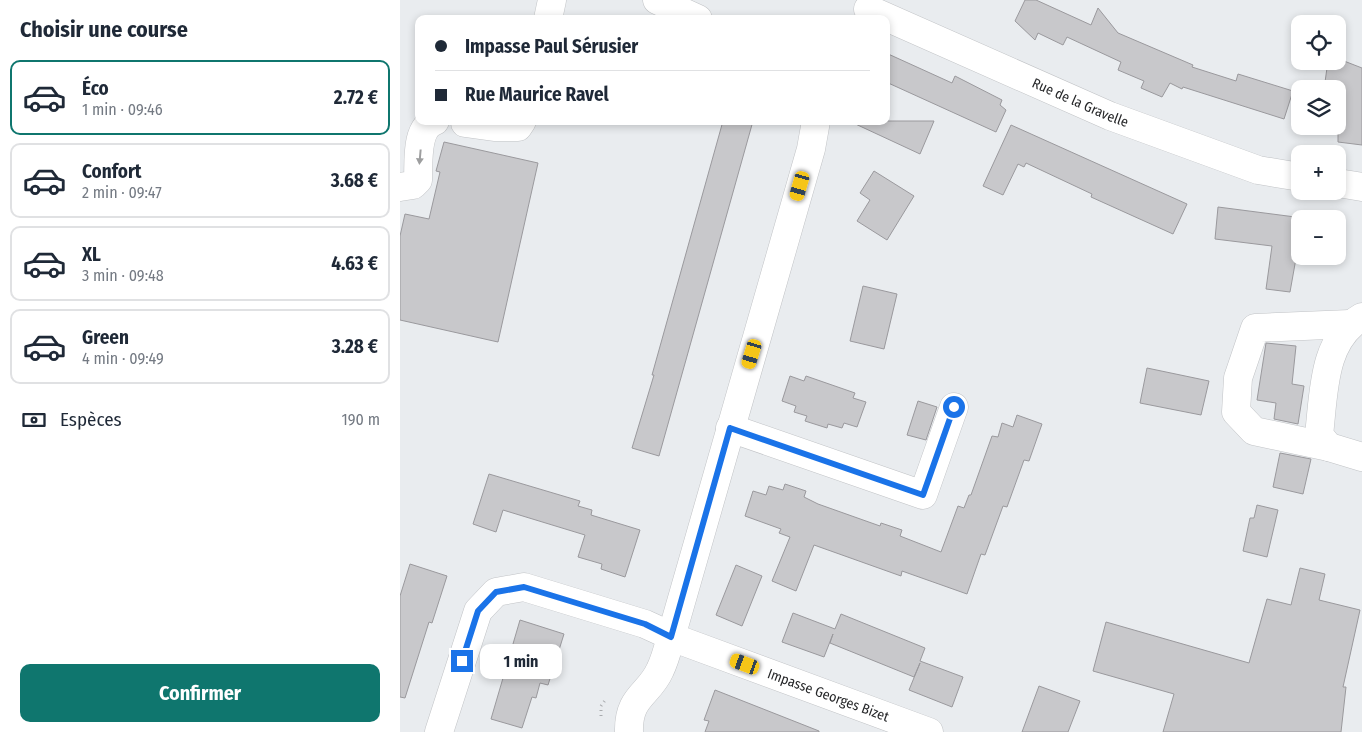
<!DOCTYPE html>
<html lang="fr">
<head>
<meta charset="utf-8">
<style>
	:root { --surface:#fff; --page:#f6f6f7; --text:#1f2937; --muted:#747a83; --line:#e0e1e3; --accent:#0f766e }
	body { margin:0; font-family:"Fira Sans Condensed",sans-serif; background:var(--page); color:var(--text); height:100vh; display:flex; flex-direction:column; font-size:19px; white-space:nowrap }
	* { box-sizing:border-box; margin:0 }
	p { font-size:16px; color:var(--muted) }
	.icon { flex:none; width:28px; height:28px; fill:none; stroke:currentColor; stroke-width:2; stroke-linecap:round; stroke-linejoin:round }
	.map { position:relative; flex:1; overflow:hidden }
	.drawer { display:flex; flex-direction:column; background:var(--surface); width:400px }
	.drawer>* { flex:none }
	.banner { position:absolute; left:15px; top:15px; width:475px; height:110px; border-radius:10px; box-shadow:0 2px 8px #0003; display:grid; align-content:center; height:110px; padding:0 20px; background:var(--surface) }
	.fabs { position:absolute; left:891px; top:15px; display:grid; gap:10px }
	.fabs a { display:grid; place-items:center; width:55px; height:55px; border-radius:10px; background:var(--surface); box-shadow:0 2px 8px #0003; font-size:25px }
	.end { position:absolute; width:22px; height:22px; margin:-11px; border:6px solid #1a73e8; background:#fff; box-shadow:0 0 0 2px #fff }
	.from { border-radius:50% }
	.bubble { position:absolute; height:35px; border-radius:10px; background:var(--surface); box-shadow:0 2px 8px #0003; font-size:16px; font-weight:700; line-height:35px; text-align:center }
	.car { position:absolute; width:15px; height:30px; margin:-15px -8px; border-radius:6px; box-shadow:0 0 4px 1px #0007; background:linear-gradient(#f5c518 24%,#345 0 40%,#f5c518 0 76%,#345 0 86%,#f5c518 0) }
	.banner b { display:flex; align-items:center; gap:18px; height:48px; font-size:19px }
	.banner b+b { border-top:1px solid var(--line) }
	.banner i { width:12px; height:12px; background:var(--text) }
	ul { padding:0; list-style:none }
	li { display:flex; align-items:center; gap:15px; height:75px; margin:0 10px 8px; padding:0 10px; border:2px solid var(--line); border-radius:10px }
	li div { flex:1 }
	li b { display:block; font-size:19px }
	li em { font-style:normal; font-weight:700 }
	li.current { border-color:var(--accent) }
	li>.icon { width:45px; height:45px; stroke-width:1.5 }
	h2 { padding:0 20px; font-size:22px; line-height:60px }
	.pay { display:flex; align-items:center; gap:12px; height:55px; padding:0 20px; font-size:19px }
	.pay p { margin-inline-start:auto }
	.button { display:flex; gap:10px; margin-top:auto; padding:10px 20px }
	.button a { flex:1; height:58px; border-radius:10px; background:var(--accent); color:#fff; font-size:20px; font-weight:700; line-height:58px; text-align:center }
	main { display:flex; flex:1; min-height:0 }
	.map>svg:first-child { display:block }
</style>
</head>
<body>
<main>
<section class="drawer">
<h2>Choisir une course</h2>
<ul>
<li class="current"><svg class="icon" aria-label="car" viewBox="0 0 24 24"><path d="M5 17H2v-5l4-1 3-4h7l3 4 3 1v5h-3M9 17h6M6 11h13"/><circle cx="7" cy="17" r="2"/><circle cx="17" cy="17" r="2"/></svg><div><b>Éco</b><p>1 min · 09:46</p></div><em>2.72 €</em></li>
<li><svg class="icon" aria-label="car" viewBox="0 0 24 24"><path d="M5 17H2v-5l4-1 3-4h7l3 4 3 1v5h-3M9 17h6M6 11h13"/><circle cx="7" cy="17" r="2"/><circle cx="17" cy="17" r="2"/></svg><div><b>Confort</b><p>2 min · 09:47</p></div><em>3.68 €</em></li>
<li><svg class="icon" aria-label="car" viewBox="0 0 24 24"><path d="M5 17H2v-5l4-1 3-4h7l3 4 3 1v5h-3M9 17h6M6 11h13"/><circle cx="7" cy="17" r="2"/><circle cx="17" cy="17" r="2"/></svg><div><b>XL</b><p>3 min · 09:48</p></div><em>4.63 €</em></li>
<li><svg class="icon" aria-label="car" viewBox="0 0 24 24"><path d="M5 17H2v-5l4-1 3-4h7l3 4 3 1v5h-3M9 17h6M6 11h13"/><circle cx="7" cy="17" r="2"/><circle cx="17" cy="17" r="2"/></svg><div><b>Green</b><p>4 min · 09:49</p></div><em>3.28 €</em></li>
</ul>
<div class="pay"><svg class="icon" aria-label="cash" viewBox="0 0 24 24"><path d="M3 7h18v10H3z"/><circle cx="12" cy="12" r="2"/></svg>Espèces<p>190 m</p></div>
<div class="button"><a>Confirmer</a></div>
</section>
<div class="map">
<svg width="962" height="732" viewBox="0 0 962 732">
	<rect width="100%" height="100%" fill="#e9ecef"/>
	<g fill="#c8c8cb" stroke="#9a999d">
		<polygon points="625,0 636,0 691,25 698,8 718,33 793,65 792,67 836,81 838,74 893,91 884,119 783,87 782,89 770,83 762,97 741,88 744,81 718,70 721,62 667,37 663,45 638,33 635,40 615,21"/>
		<polygon points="486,53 552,83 555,76 602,100 600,105 606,110 596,132 486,82"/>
		<polygon points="928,61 944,61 962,68 962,145 938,142 938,89 924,89"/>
		<polygon points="323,121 353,121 259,456 232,448 254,375 252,375"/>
		<polygon points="449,121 534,121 520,154"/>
		<polygon points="611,125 787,204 773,234 691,197 692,194 626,163 624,167 618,164 603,195 583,186"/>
		<polygon points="44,142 138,163 98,342 0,320 0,236 5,214 29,219 40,172 36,171"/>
		<polygon points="474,171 514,196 487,240 457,221 470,200 460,193"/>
		<polygon points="818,207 903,218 900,219 900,236 890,292 866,289 872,246 815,239"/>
		<polygon points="463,286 497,294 484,349 450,341"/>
		<polygon points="866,343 896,346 892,384 904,386 898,424 874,419 876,403 857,400"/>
		<polygon points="747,368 809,381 801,415 740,403"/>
		<polygon points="390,376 404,381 406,376 455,393 453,398 466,402 457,427 444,423 442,428 428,424 427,428 405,421 407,416 394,412 396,406 382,401"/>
		<polygon points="518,401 537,407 526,440 507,435"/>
		<polygon points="617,415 642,424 629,461 624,460 607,507 603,506 585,555 581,554 567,594 502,571 501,576 414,545 396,591 372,581 390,537 379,533 381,529 345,516 353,491 366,495 369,486 383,490 385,484 406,491 404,497 418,504 480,526 481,523 502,530 500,536 541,552 558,506 564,508 569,495 571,495 592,436 598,437 602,423 613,427"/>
		<polygon points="880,453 911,459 903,494 873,487"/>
		<polygon points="89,474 180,501 178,506 192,510 191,515 240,530 225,577 201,569 202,564 178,557 185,535 103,510 96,532 73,524"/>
		<polygon points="857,505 878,510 867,557 843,551 850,518 854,518"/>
		<polygon points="10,564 47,576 32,623 29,622 5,698 0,697 0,596"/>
		<polygon points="336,565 362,576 342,626 316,615"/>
		<polygon points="900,568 925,574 919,600 960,610 943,687 946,687 941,732 763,732 774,694 693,671 706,622 849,663 867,599 891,605"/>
		<polygon points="393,613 435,629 441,614 525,648 520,661 563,677 552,707 509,690 520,663 514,677 430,643 433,634 424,657 382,642"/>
		<polygon points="120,620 164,634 148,685 140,683 136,698 132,697 122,728 91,719"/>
		<polygon points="639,686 680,701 668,732 622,732"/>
		<polygon points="315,690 419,731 419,732 305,732 309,721 304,720"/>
	</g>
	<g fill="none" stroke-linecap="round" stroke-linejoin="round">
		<defs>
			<g id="minor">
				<polyline points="257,0 298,19"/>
				<path id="s1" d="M468,9l242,107 148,54 42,7"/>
				<polyline points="148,19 152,0"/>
				<polyline points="65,123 94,127 118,127 122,121"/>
				<polyline points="938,183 962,187"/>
				<path d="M0,187l13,-2 5,-5c1,-18 -3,-52 17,-59"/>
				<path d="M962,317c-40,23 -38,77 -43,118l10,12 33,10"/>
				<polyline points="330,428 523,495 554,407"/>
				<polyline points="929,447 854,431 836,412 838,378 855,328 950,324"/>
				<path id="s2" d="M39,732l39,-121 18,-19 28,-5 121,37 37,17 247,91"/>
				<path d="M229,732c-1,-36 20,-37 31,-62 5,-10 8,-22 11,-33l140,-488 5,-28"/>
			</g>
		</defs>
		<use href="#minor" stroke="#c1c3c6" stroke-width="29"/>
		<polyline stroke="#a9abae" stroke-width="3" stroke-dasharray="1 4" stroke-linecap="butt" points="201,716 201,706 206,699"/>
		<use href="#minor" stroke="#fff" stroke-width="28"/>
	</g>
	<defs><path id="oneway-solid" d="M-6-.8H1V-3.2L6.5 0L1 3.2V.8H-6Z" transform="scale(1.25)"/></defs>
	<use fill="#9d9e9f" href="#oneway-solid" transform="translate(20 157) rotate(95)"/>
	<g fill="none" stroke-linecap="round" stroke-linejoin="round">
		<polyline stroke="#1a73e8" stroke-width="6" points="62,661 78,611 96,592 124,587 245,624 271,637 330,428 523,495 554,407"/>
	</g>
	<g text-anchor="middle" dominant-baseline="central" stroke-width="4.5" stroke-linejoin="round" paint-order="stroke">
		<g font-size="14" fill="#262729" stroke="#fff">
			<text stroke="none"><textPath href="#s1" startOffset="232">Rue de la Gravelle</textPath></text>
			<text stroke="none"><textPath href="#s2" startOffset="505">Impasse Georges Bizet</textPath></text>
		</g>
	</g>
</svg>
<div class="fabs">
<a><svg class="icon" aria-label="locate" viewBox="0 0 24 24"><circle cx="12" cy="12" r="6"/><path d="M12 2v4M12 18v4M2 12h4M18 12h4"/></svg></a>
<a><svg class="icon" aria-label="layers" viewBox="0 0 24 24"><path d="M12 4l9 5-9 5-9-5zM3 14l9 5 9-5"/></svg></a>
<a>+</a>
<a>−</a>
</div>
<i class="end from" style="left:554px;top:407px"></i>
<i class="end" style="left:62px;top:661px"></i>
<div class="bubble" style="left:80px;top:644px;width:82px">1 min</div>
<i class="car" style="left:400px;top:186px;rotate:196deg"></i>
<i class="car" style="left:352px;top:354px;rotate:197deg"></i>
<i class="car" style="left:345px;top:664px;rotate:290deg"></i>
<div class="banner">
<b><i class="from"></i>Impasse Paul Sérusier</b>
<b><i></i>Rue Maurice Ravel</b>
</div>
</div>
</main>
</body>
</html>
